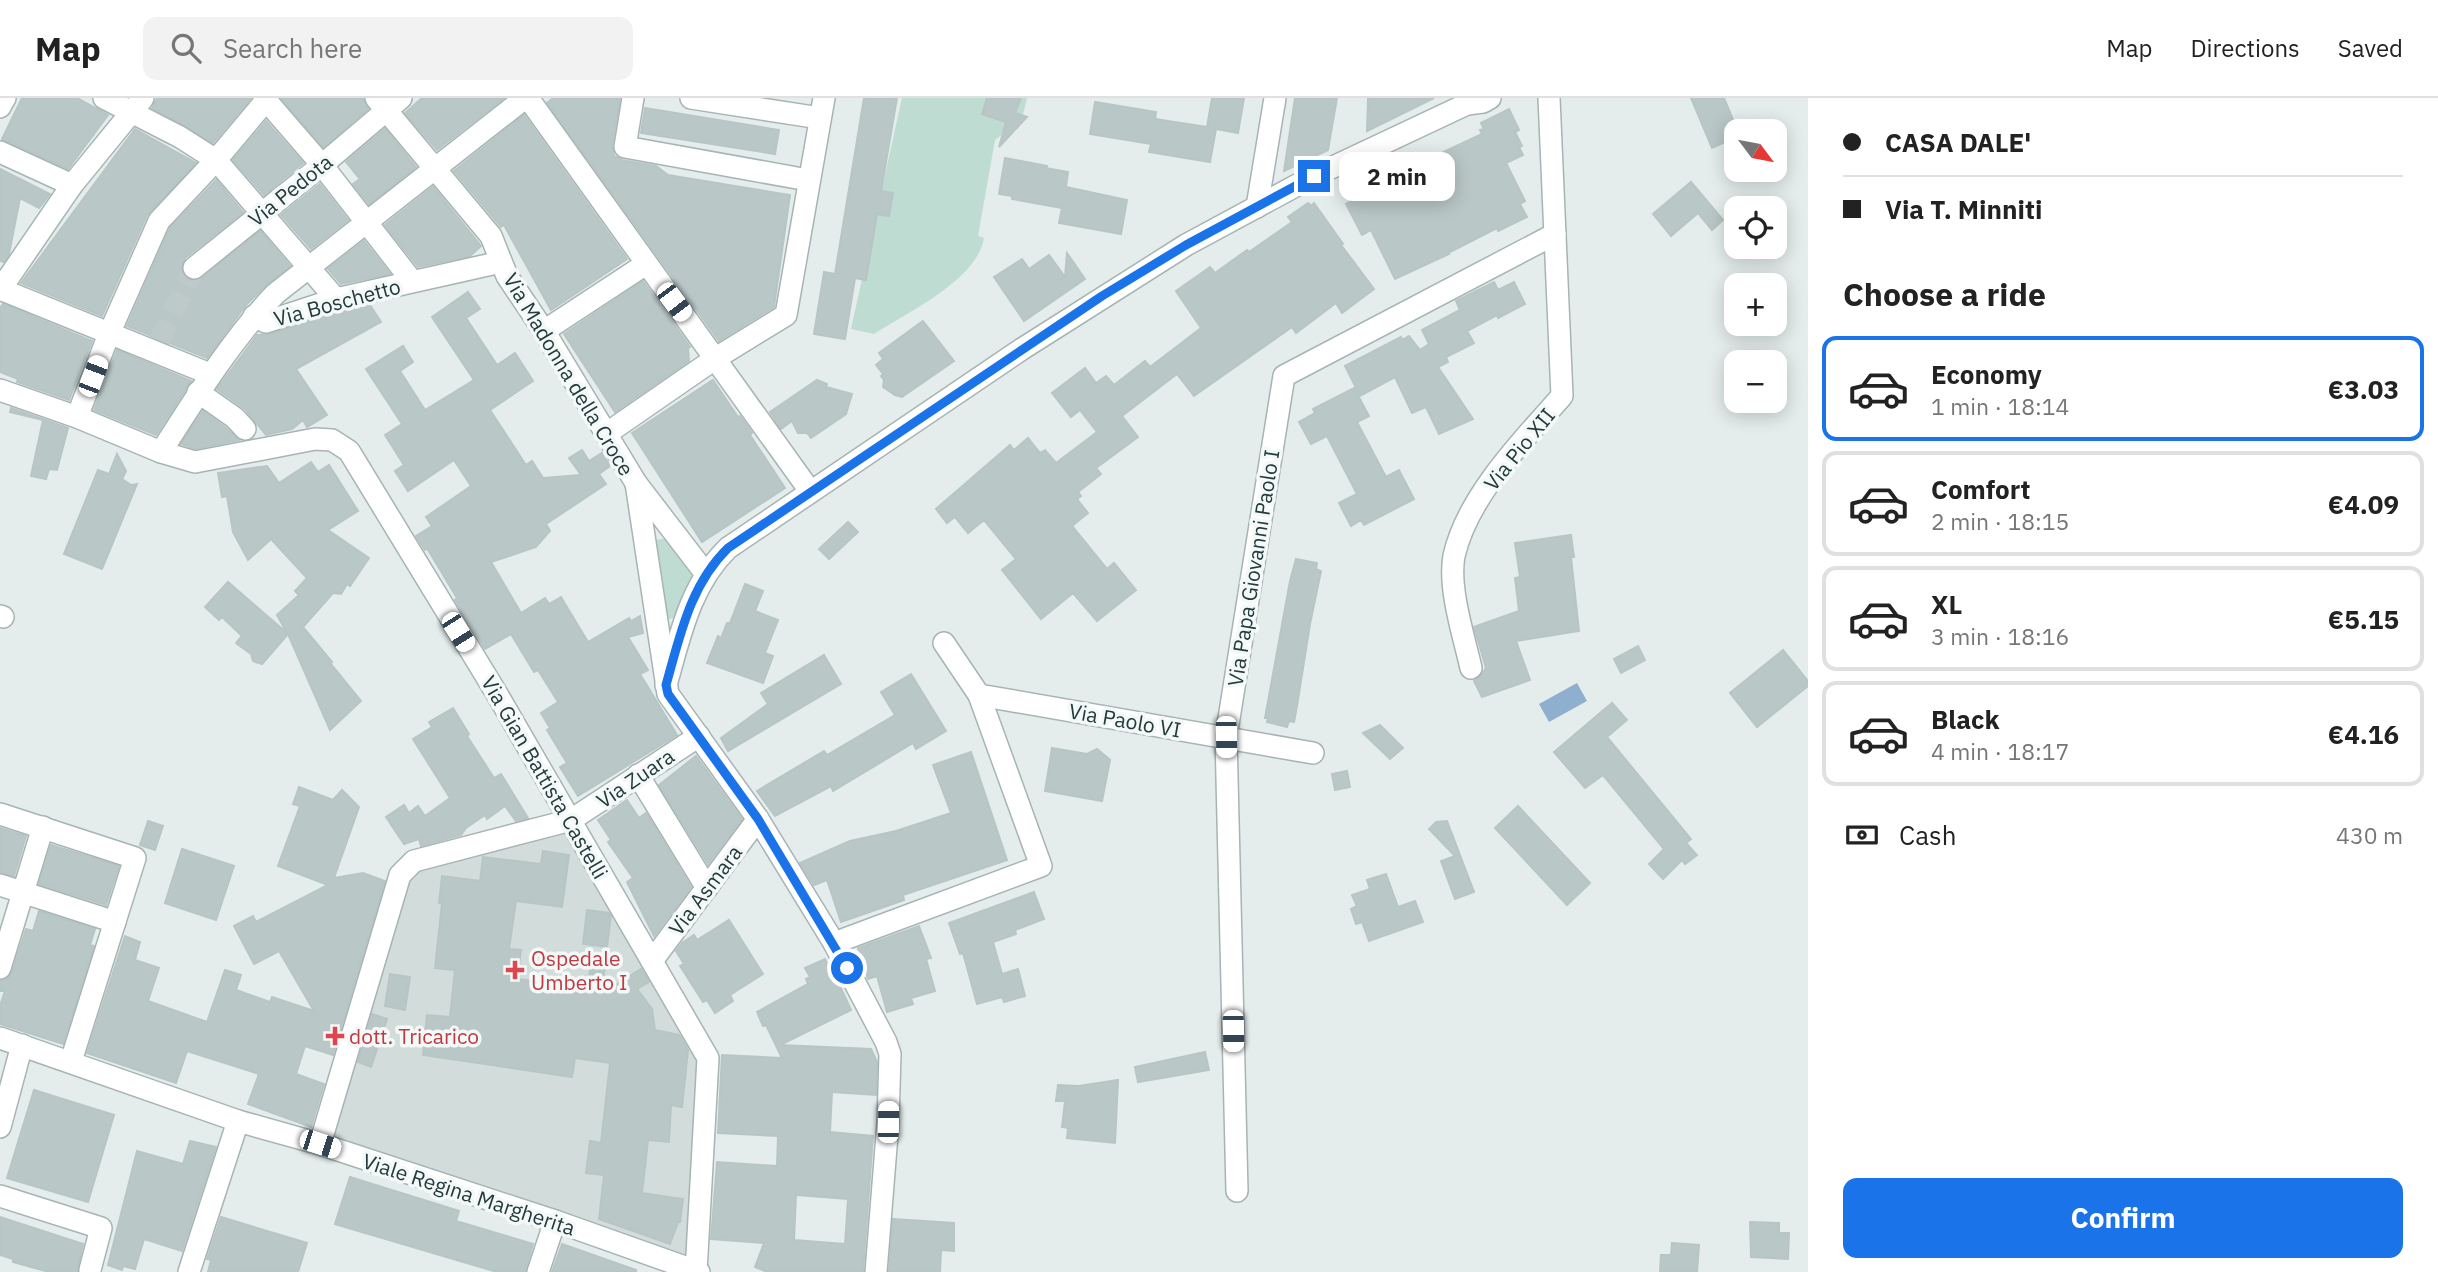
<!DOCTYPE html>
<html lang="en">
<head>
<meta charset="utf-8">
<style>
	:root { --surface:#fff; --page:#f2f2f2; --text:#222; --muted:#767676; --line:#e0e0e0; --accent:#1a73e8 }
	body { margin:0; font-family:"IBM Plex Sans",sans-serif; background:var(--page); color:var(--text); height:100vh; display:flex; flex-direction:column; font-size:26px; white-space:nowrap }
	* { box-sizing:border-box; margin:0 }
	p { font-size:23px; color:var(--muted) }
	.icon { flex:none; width:38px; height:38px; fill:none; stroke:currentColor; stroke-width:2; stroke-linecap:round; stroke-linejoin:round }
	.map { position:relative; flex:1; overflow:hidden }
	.side { display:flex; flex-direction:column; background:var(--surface); width:630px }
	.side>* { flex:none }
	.top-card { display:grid; align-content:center; height:154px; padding:0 35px; background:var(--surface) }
	.needle { width:46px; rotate:122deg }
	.buttons { position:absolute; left:1724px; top:21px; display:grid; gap:14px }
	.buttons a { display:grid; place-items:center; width:63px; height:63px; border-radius:14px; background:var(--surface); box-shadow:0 4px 18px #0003; font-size:35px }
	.end { position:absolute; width:32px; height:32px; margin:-16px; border:9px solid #1a73e8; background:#fff; box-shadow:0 0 0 4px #fff }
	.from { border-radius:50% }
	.bubble { position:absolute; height:49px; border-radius:14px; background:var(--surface); box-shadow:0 4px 18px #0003; font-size:23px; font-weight:700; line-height:49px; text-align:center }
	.car { position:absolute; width:21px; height:42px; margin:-21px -10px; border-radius:9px; box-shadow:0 0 5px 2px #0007; background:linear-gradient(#fff 24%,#345 0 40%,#fff 0 76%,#345 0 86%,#fff 0) }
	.top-card b { display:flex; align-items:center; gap:24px; height:66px; font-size:26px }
	.top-card b+b { border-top:2px solid var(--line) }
	.top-card i { width:18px; height:18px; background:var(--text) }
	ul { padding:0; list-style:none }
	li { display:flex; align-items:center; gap:21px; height:105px; margin:0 14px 10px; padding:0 21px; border:4px solid var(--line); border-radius:14px }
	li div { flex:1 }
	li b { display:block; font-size:26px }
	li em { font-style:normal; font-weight:700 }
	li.active { border-color:var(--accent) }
	li>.icon { width:63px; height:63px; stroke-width:1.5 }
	h2 { padding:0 35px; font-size:32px; line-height:84px }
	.pay { display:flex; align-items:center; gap:18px; height:77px; padding:0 35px; font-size:26px }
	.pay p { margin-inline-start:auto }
	.button { display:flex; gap:14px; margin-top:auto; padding:14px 35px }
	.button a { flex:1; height:80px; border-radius:14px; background:var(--accent); color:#fff; font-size:28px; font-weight:700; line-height:80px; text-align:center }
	header { display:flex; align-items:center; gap:42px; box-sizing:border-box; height:98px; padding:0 35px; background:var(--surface); border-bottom:2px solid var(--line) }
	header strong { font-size:33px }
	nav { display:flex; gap:38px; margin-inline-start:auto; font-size:24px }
	.search { width:490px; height:63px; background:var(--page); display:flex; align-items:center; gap:18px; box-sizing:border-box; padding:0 24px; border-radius:14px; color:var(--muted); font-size:26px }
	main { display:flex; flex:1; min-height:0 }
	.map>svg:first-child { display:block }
</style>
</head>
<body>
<header>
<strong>Map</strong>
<div class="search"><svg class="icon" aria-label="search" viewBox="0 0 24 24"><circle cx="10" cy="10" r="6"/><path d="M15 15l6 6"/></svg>Search here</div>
<nav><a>Map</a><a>Directions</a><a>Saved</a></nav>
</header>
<main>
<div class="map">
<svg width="1808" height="1174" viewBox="0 0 1808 1174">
	<rect width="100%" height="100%" fill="#e4edec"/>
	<polygon fill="#d2dcdb" points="569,728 700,962 687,1162 334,1038 407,782 417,770"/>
	<g fill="#bedcd1">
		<path d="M902,0h125l-5,21 -27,21 -17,96 6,2c-7,42 -76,74 -110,96l-23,-5z"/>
		<polygon points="671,440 694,474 694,486 680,518 666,522 654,442"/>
	</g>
	<polygon fill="#8fafce" points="1577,585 1587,603 1549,624 1539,606"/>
	<g fill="#b9c7c6" stroke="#b7c6c5" stroke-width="2" fill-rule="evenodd">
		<polygon points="22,0 77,0 108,17 68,71 2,41"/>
		<polygon points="157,0 251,0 213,45 152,10"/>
		<polygon points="281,0 363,0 368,11 323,49"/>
		<polygon points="422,0 504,0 437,52 405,15"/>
		<polygon points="553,0 620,0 612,48 614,58 622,62 656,68 668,77 790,97 774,209 719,243 547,5"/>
		<polygon points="864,0 897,0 881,93 893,95 889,118 877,116 866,182 855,180 845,241 814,236 824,174 835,176"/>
		<polygon points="987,0 1021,0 1015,15 1027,19 999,49 1006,24 982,16"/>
		<polygon points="1212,0 1244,0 1238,35 1216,31 1210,64 1149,54 1151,46 1090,36 1095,4 1156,14 1155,21 1207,29"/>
		<polygon points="1295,0 1337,0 1328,52 1284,73"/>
		<polygon points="1368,0 1434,0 1367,33"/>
		<polygon points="1691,0 1724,0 1736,29 1736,39 1712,50"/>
		<polygon points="645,10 779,32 775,56 641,35"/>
		<polygon points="1509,11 1519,32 1515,34 1522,48 1519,49 1523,57 1506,65 1525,103 1520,106 1527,119 1498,133 1497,130 1448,155 1449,156 1395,181 1371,132 1362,137 1346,106 1372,93 1371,88 1482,36 1480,32 1484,31 1481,25"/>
		<polygon points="524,17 627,161 551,212 504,127 501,129 454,73"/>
		<polygon points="266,23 303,65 264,97 233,62"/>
		<polygon points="135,31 196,65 147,117 102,218 21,185"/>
		<polygon points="385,31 416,69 369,106 353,86 360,81 346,64"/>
		<polygon points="1005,60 1047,68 1046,70 1068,74 1066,89 1127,102 1121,136 1059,125 1062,110 1012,101 1012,98 999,96"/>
		<polygon points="0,71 50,96 39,110 20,100 9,156 4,164 0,163"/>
		<polygon points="216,82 243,114 185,160 181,171 184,179 195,183 202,180 260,133 290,168 267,186 246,207 207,260 127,228 170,130"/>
		<polygon points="1691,84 1723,122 1712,132 1698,115 1671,138 1653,116"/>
		<polygon points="320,86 348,122 311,151 281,117"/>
		<polygon points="433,89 481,148 470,158 418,169 385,127"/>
		<polygon points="1308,105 1311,108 1314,105 1343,146 1341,147 1374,191 1342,215 1336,205 1296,235 1292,229 1194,298 1177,276 1122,318 1138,339 1096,370 1101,376 1078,394 1081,398 1077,401 1088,415 1072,428 1107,471 1114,465 1136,492 1097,523 1073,495 1041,521 1002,472 1016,461 984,422 968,435 955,419 947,425 936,411 1010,347 1014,352 1028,340 1040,355 1045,352 1056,365 1097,334 1080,312 1071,319 1052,295 1085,270 1096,285 1106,278 1114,287 1145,263 1150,269 1201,230 1176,193 1210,169 1215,175 1247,152 1249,154 1292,124 1288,119"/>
		<polygon points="364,143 390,176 341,186 328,171"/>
		<polygon points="1067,155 1085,181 1024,223 994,179 1022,161 1029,171 1049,157 1065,179"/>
		<polygon points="643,183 690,249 688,250 689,263 615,314 564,236"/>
		<polygon points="1494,184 1498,192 1514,184 1525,206 1498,220 1497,217 1467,233 1474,245 1446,259 1448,264 1438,269 1473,321 1439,336 1426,309 1412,315 1395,279 1360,298 1345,268 1401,239 1402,242 1409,238 1420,252 1429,246 1422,232 1460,212 1456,203"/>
		<polygon points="468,194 480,211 466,220 497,267 515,255 533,283 490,312 526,367 532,363 543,380 581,377 569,360 582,352 589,363 602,355 610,368 599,376 606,386 546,426 550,433 536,449 491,464 521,515 545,500 549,506 561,499 588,544 629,520 631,523 640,518 643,535 628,539 648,572 640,576 677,637 578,698 560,669 567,665 547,632 550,630 541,615 558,604 538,572 534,574 511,536 485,551 455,502 457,500 427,450 425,452 416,438 432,428 426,419 471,388 454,362 408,393 395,373 404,367 385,337 402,326 366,271 403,248 413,264 400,273 425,312 474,282 432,219"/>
		<polygon points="3,206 92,243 69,302 17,284 18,281 0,274 0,210"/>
		<polygon points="370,207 381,224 296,271 327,317 307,329 303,322 292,331 266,337 245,311 217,291 257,237 270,236 340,214"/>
		<polygon points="923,223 954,263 902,299 895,297 883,289 884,282 881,278 883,276 876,267 883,261 879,255"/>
		<polygon points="117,252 191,283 156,337 94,312"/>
		<polygon points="713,282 738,319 740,318 752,335 750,337 785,390 702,444 632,335"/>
		<polygon points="817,282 827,286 826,289 852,296 846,316 811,340 807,335 798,335 792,323 781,331 770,314"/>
		<polygon points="1354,290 1369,318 1357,324 1386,379 1399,372 1414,401 1364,427 1361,422 1351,428 1339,405 1357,396 1327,338 1311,346 1299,324 1315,315 1313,311"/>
		<polygon points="11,310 68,330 57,372 49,371 46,381 31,378 43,322 10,314"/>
		<polygon points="203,313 226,330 239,342 196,351 181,346"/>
		<polygon points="117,356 126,373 122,381 131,387 137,386 102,471 64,456 98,372 109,376"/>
		<polygon points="311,364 318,374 329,367 358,413 328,432 369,460 350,488 347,486 341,496 333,495 303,529 332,564 330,565 361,603 330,632 288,536 262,566 253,563 251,556 236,545 242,538 222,519 219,522 205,509 228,484 287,535 277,517 299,497 295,493 307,480 271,441 248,462 233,434 227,398 222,399 218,375 267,368 279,385"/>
		<polygon points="848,424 858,434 829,461 819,451"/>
		<polygon points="1571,437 1574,459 1571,459 1579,533 1516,543 1530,582 1482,599 1474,583 1480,579 1486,570 1474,529 1519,513 1515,480 1520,479 1515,445"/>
		<polygon points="1296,461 1317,465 1316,471 1321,473 1310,526 1297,608 1294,624 1289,623 1287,629 1267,624 1268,620 1265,620 1290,483"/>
		<polygon points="745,486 763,493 755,513 778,522 765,555 773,558 763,585 707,565 718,538 721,540 727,525 730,525"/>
		<polygon points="1638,548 1645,562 1621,575 1614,561"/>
		<polygon points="1783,552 1808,583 1808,588 1757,629 1730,595"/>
		<polygon points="824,557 841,586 728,653 721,640 768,606 761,595"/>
		<polygon points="911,576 946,633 916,651 913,645 833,693 831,688 775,718 757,693 824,653 827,657 895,617 881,594"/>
		<polygon points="1612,605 1627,622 1607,639 1691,741 1686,745 1697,757 1685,766 1682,762 1663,781 1649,766 1664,751 1603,677 1585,690 1554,654"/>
		<polygon points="453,610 469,636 467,638 494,680 501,676 528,720 516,723 505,708 487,721 485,717 466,730 461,737 421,748 419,741 404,746 386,719 404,707 409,715 418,708 425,718 450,700 413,641 432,629 429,624"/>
		<polygon points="1380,627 1403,650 1390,661 1363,635"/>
		<polygon points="1052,650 1087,656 1097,651 1110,662 1102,703 1045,693"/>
		<polygon points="971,654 1007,762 903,797 904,802 841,824 827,782 814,787 800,765 850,743 896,733 951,715 933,667"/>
		<polygon points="696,658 742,721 708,766 659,687"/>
		<polygon points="1347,673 1350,689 1335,692 1332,676"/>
		<polygon points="299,689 333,702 342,692 359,709 334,780 363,775 385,783 333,957 305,948 296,976 324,986 311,1029 248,1006 259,976 187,953 176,985 87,955 125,838 140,844 135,862 159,870 148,903 207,924 225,872 241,877 236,892 270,904 272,899 314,913 279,853 254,866 234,828 253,818 256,824 328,787 278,768 300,708 293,706"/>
		<polygon points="627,702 639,720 646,715 691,789 654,838 627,784 633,780 608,744 611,742 598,722"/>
		<polygon points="1518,708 1590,785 1567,807 1495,730"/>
		<polygon points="148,723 163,728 155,752 140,747"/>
		<polygon points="1447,723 1474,794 1455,801 1441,763 1455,758 1429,731 1436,724"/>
		<polygon points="0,730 26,738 14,778 0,774"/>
		<polygon points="51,747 119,768 106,807 39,786"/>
		<polygon points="182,751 234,768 216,822 165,805"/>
		<polygon points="543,753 569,757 562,809 516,803 509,851 521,852 517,881 586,890 592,865 605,868 602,889 606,893 641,871 649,884 637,891 652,911 655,932 679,937 688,952 682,1009 671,1007 669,1044 648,1042 642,1095 683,1101 680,1124 678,1124 670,1146 599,1121 604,1077 586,1075 590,1043 601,1045 610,965 575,960 572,979 423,957 427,917 450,919 455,872 435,870 442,805 439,805 442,778 480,783 483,759 541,766"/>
		<polygon points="1386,776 1398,809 1415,803 1423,824 1369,843 1362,824 1356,826 1351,811 1357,808 1352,797 1370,791 1367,782"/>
		<polygon points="1034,794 1044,821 1015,832 1016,836 993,844 1002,876 1018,871 1025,898 1004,904 1002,899 977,906 963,855 960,856 949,825"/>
		<polygon points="587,812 609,815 611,818 607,849 583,846"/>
		<polygon points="39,813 95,831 90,847 94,848 63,946 0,926 0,908 5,893 0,893 0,883 8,880 12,874 26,831 33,833"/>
		<polygon points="729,822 763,876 730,897 733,903 715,915 707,902 703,904 680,868 684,866 676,853 682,845 694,837 697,842"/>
		<polygon points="919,828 931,860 926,861 935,893 911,900 913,906 887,914 877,878 868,881 858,850"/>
		<path d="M825,861l7,15 2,-1 17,37 -71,35 91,4 6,13 -1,33 -44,-3 -2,40 43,4 -10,136h-96l-12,-5 9,-24 -53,-4 6,-77 60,4 1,-30 -60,-3 4,-78 60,3 -16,-33 -3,1 -6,-14 51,-28 -2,-5 4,-2 -5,-9zM796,1097l52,4 -3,45 -51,-4z"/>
		<polygon points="390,876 410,879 405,912 385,908"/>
		<polygon points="372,916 387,921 371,969 358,964"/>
		<polygon points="1205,954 1209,972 1138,984 1135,969"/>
		<polygon points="1118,982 1115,1045 1067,1040 1068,1030 1062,1029 1065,1003 1056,1003 1058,987 1079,988"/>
		<polygon points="34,992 114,1017 88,1104 7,1080"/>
		<polygon points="190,1043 216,1049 182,1153 144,1141 135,1171 123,1168 122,1172 108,1167 137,1053 183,1066"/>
		<polygon points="350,1079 459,1113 456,1123 533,1146 525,1174 497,1174 335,1126"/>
		<polygon points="0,1119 83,1146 77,1174 49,1174 13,1164 13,1161 0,1157"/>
		<polygon points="221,1119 307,1145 298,1174 208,1174 211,1162 207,1161"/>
		<polygon points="893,1121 954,1125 954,1153 941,1152 940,1174 889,1174"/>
		<polygon points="1750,1124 1779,1125 1779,1135 1789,1135 1788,1161 1751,1159"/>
		<polygon points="1672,1145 1699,1147 1697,1174 1660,1174 1661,1157 1671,1157"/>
		<polygon points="562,1146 636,1172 636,1174 552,1174"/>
	</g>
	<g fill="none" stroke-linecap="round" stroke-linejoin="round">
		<polyline stroke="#bec9c9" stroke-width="21" stroke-dasharray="21 10" stroke-linecap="butt" points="159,243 194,170"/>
		<defs>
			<g id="minor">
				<polyline points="104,0 180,39 216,62 336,201"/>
				<polyline points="264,0 322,67 412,183"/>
				<polyline points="376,0 491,138 507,178 544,233 636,385 706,476"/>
				<polyline points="528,0 810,393"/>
				<polyline points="633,0 625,49 808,82"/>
				<polyline points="691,0 820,20"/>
				<polyline points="1470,0 1467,6 1483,4 1490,0"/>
				<polyline points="0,9 5,0"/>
				<polyline points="0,54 72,87"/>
				<polyline points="1257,109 1275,0"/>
				<polyline points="194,170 322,67 401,0"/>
				<polyline points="0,191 210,276"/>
				<polyline points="0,192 72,87 143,0"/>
				<polyline points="254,218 266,224 336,201 501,164"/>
				<polyline points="544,233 646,166"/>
				<polyline points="0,292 77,319 161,354 195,364 315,341 332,342 349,353 497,596 708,960 696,1174"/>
				<polyline points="198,294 235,320 245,331"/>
				<polyline points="77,319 109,236 159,123 216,62 268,0"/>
				<polyline points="606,336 716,260 786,217 824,0"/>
				<path d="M161,354c35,-55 69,-110 114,-158l250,-196"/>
				<polyline points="636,385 668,596 758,721 834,845 886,944 890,956 888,1024 876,1174"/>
				<polyline points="0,518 3,519"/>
				<path d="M1471,570c-7,-31 -23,-80 -17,-112 13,-59 69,-116 108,-160l-13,-298"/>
				<path d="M666,587c14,-49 24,-100 62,-137l294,-199 164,-104 128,-69 153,-72"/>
				<polyline points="979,597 1313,655"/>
				<polyline points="638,677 707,790"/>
				<polyline points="0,716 135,760 71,963"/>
				<polyline points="0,787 115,824"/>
				<polyline points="834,845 1041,768 979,597 944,545"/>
				<polyline points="652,863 758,721"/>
				<polyline points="0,870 43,729"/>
				<polyline points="0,940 238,1023 320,1046 555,1123 699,1174"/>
				<polyline points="0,1029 22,947"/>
				<polyline points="320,1046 400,777 414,763 571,722 699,638"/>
				<polyline points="1237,1093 1226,639 1284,278 1555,136"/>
				<polyline points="0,1098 101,1130 90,1172"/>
				<polyline points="189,1174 238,1023"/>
				<polyline points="538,1174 555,1123"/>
			</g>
		</defs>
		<use href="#minor" stroke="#a7b4b4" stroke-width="24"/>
		<use href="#minor" stroke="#fff" stroke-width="21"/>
	</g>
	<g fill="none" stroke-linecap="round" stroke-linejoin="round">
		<path stroke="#1a73e8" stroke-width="9" d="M847,870l-89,-149 -90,-125 -2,-9c14,-49 24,-100 62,-137l374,-252 84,-51 128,-69"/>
	</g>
	<g fill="#e0444e" stroke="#f4f9f8" stroke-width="2.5">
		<path d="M511.5 861.5h7v7h7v7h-7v7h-7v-7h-7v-7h7z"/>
		<path d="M331.5 927.5h7v7h7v7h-7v7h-7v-7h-7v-7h7z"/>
	</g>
	<g text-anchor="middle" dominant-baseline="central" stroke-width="7" stroke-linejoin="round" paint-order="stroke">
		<g font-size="21" fill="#243b3d" stroke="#f4f9f8">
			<text transform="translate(290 92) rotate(-39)">Via Pedota</text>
			<text transform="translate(337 204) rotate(-15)">Via Boschetto</text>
			<text transform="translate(569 276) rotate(59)">Via Madonna della Croce</text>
			<text transform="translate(1519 351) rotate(-51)">Via Pio XII</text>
			<text transform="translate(1253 470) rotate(-81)">Via Papa Giovanni Paolo I</text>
			<text transform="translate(1125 622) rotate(10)">Via Paolo VI</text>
			<text transform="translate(545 679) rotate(60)">Via Gian Battista Castelli</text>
			<text transform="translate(635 680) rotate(-34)">Via Zuara</text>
			<text transform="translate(705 792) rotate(-53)">Via Asmara</text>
			<text transform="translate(469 1096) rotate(18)">Viale Regina Margherita</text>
		</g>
		<g font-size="21" fill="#be3a42" stroke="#f4f9f8" text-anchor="start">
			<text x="531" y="860">Ospedale<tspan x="531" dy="24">Umberto I</tspan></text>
			<text x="349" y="938">dott. Tricarico</text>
		</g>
	</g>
</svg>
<div class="buttons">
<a><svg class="needle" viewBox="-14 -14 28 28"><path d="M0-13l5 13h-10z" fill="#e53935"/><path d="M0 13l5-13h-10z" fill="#767676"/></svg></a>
<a><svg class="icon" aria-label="locate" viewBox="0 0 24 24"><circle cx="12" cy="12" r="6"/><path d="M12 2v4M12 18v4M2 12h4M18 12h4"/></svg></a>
<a>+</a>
<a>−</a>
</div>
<i class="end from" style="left:847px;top:870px"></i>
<i class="end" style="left:1314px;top:78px"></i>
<div class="bubble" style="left:1339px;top:54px;width:116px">2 min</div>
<i class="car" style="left:674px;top:204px;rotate:143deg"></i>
<i class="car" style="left:93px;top:278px;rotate:21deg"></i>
<i class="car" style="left:458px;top:534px;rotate:148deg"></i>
<i class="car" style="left:1226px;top:639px;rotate:179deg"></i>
<i class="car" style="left:1233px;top:933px;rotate:179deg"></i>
<i class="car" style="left:888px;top:1024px;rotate:1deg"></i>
<i class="car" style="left:320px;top:1046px;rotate:108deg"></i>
</div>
<section class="side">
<div class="top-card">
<b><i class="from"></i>CASA DALE'</b>
<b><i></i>Via T. Minniti</b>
</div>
<h2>Choose a ride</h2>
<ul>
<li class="active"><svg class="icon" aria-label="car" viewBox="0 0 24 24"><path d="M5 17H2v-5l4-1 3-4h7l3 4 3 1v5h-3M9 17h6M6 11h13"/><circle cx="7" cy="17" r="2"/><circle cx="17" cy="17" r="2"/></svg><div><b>Economy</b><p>1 min · 18:14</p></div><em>€3.03</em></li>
<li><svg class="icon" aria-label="car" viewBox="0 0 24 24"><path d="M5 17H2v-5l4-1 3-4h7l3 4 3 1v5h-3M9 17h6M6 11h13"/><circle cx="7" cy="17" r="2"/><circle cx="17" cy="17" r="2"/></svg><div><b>Comfort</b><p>2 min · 18:15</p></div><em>€4.09</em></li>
<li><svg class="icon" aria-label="car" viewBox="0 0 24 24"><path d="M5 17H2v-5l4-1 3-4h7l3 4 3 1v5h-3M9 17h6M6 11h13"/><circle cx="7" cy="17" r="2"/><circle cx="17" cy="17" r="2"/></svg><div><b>XL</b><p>3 min · 18:16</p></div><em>€5.15</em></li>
<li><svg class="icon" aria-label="car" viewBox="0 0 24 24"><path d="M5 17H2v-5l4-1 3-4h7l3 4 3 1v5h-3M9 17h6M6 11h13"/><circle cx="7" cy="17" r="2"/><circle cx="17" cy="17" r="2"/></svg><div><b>Black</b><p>4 min · 18:17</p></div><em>€4.16</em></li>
</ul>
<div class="pay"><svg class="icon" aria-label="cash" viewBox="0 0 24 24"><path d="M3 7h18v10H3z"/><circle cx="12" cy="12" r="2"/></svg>Cash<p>430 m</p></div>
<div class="button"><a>Confirm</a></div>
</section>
</main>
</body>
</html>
